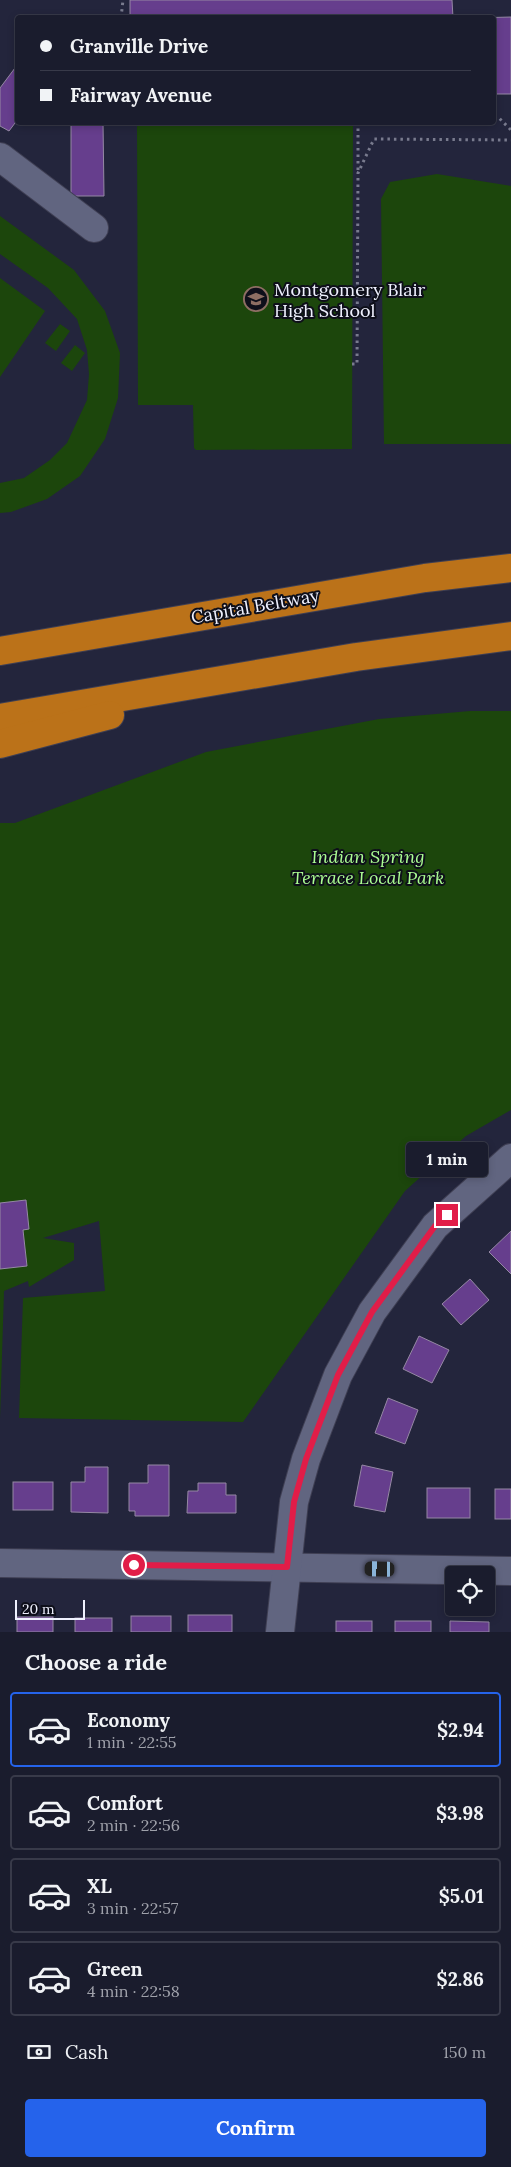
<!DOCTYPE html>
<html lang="en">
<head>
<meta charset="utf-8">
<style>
	:root { --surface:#1a1c2d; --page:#232535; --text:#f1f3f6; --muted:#9fa1aa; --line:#383a49; --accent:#2563eb }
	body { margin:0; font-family:Lora,serif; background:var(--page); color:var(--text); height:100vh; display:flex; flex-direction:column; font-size:19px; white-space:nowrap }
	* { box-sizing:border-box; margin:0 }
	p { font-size:16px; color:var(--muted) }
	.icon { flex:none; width:28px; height:28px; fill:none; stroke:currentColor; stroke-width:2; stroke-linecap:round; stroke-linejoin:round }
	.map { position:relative; height:1632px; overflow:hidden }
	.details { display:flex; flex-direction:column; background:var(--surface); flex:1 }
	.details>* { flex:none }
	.banner { position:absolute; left:15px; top:15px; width:481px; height:110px; border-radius:5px; box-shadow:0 2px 8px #0003,0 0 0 1px var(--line); display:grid; align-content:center; height:110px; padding:0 25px; background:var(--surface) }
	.fabs { position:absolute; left:445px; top:1566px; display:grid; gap:10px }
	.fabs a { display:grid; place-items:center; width:50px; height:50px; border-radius:5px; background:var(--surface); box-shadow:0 2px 8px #0003,0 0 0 1px var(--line); font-size:25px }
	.scale { position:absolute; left:15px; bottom:12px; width:70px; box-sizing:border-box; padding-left:5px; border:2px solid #eff1fe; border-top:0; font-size:14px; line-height:18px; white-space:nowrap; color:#eff1fe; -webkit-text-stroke:4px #0e0f1a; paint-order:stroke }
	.end { position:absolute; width:22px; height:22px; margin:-11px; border:6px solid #e11d48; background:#fff; box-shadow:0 0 0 2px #fff }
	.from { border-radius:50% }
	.bubble { position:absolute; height:35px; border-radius:5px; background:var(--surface); box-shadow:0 2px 8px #0003,0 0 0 1px var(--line); font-size:16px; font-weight:800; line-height:35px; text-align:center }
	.car { position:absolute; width:15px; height:30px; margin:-15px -8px; border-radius:6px; box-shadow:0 0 4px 1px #0007; background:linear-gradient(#222 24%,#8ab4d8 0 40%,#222 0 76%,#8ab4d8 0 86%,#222 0) }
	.banner b { display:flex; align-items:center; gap:18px; height:48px; font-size:19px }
	.banner b+b { border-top:1px solid var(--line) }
	.banner i { width:12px; height:12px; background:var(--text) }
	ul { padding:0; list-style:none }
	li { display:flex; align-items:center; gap:15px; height:75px; margin:0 10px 8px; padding:0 15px; border:2px solid var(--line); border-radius:5px }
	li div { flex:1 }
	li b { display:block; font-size:19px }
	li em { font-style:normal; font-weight:800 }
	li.selected { border-color:var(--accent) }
	li>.icon { width:45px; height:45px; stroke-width:1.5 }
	h2 { padding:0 25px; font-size:22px; line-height:60px }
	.pay { display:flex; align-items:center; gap:12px; height:55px; padding:0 25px; font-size:19px }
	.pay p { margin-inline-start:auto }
	.cta { display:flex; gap:10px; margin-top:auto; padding:10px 25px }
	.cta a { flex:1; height:58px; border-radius:5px; background:var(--accent); color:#fff; font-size:20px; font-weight:800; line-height:58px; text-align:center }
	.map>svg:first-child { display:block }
</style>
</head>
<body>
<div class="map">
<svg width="511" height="1632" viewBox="0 0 511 1632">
	<rect width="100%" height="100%" fill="#23253c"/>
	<g fill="#1c460c">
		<polygon points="137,123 353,123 352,449 196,450 194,448 193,405 138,405"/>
		<polygon points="437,174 511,186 511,444 384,444 381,199 390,182"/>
		<polygon points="0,216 74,270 105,311 120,353 118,398 105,439 80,476 47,499 11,512 0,513 0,483 24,478 50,460 67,443 87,400 89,374 87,350 77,319 48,288 0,254"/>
		<polygon points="0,278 45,311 0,377"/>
		<polygon points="60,324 70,331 56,351 45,343"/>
		<polygon points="75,345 85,353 72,371 61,363"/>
		<polygon points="470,711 511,711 511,1110 466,1136 405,1191 243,1422 19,1418 23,1298 105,1291 99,1221 43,1238 74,1243 74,1260 29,1287 28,1281 4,1291 0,1419 0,823 15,823 206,752 379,719"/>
	</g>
	<g fill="#663e8d" stroke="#9588a4">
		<polygon points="130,0 452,0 453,18 130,18"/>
		<polygon points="511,17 511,94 494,94 494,18 472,18"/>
		<polygon points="18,64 18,119 9,131 0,126 0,88"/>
		<polygon points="71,122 103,122 104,196 71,196"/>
		<polygon points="26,1200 29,1229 23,1230 27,1266 0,1269 0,1203"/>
		<polygon points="511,1231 511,1274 489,1252"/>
		<polygon points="470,1279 489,1300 461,1325 442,1304"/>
		<polygon points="419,1336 449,1350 432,1383 403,1369"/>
		<polygon points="388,1398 418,1410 405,1444 375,1433"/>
		<polygon points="148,1465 169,1465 169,1516 135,1516 135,1511 129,1511 129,1483 148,1483"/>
		<polygon points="362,1465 393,1472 385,1512 354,1506"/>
		<polygon points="85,1467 108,1467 108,1513 71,1512 71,1482 85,1482"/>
		<rect x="13" y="1482" width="40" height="28"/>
		<polygon points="198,1483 226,1483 226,1495 236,1495 236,1513 187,1513 188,1491 198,1491"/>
		<rect x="427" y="1488" width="43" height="30"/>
		<rect x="495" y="1489" width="16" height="30"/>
		<rect x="188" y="1615" width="44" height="17"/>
		<rect x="131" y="1616" width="40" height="16"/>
		<rect x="17" y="1617" width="36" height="15"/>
		<rect x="75" y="1618" width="37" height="14"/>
		<rect x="336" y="1621" width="36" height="11"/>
		<rect x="395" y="1621" width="36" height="11"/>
		<polygon points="450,1621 489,1622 489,1632 450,1632"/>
	</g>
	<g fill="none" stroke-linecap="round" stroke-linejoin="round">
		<defs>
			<g id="minor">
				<polyline points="0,157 94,228"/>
				<polyline points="0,1563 511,1571"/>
				<polyline points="280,1632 294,1502 306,1459 338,1375 372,1312 435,1226 511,1158"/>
			</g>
			<g id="highway">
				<polyline points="0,651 425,578 511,568"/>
				<polyline points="0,718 356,657 511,636"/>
				<polyline points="0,744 110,715"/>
			</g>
		</defs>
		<use href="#minor" stroke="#3f3f53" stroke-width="30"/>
		<use href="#highway" stroke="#3f3f53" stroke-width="30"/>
		<g stroke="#797b8e" stroke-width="3" stroke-dasharray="2.5 4" stroke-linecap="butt">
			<polyline points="121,18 123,0"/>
			<polyline points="494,117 498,117 511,130"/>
			<polyline points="358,122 358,172"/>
			<polyline points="352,364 357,364 358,173 374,139 511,140"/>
		</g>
		<use href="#minor" stroke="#616580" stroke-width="28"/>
		<use href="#highway" stroke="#bb7219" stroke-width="28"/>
	</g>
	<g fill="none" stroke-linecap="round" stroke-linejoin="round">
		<polyline stroke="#e11d48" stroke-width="6" points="134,1565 287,1567 294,1502 306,1459 338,1375 372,1312 435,1226 447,1215"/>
	</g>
	<defs>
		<symbol id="school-ring" viewBox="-11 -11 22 22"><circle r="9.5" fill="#0e0f1a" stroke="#8d6e63" stroke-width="1.5"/><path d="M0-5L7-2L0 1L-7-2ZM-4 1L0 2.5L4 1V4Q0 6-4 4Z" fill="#8d6e63"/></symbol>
	</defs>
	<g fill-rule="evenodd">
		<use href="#school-ring" x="242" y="285" width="28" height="28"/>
	</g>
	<g text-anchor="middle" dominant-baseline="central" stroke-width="4" stroke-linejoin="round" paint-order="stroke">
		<g font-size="18" fill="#eff1fe" stroke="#0e0f1a" text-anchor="start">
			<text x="274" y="289">Montgomery Blair<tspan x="274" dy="21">High School</tspan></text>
		</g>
		<g font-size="18" fill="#eff1fe" stroke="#0e0f1a">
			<text transform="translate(255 606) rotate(-10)">Capital Beltway</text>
		</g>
		<g font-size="18" font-style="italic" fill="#abfd93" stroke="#0e0f1a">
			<text x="368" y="856">Indian Spring<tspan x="368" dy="21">Terrace Local Park</tspan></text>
		</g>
	</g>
</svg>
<div class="fabs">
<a><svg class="icon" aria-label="locate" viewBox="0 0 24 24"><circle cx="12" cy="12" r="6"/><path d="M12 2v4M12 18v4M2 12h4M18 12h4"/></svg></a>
</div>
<div class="scale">20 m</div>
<i class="end from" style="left:134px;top:1565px"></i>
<i class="end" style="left:447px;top:1215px"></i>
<div class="bubble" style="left:406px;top:1142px;width:82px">1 min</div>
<i class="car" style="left:380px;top:1569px;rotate:271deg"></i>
<div class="banner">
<b><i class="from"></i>Granville Drive</b>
<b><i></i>Fairway Avenue</b>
</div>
</div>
<section class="details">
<h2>Choose a ride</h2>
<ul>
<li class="selected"><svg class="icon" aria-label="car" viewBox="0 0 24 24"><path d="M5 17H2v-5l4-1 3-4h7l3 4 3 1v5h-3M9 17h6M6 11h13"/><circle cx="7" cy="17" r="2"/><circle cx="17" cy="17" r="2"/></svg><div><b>Economy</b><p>1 min · 22:55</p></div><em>$2.94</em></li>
<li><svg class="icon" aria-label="car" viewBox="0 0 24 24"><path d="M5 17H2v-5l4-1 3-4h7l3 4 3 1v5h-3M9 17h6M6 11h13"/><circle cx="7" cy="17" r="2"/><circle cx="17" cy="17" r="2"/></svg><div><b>Comfort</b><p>2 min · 22:56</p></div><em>$3.98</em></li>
<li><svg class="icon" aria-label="car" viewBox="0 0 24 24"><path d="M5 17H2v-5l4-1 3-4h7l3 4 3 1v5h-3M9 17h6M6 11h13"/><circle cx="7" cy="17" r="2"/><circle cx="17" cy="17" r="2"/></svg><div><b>XL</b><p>3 min · 22:57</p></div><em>$5.01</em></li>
<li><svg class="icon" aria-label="car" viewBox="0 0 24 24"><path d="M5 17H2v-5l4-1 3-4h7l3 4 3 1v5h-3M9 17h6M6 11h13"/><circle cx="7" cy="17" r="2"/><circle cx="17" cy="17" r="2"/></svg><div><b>Green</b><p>4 min · 22:58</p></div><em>$2.86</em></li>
</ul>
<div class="pay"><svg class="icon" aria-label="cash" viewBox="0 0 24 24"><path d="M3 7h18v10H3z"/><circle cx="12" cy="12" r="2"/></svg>Cash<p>150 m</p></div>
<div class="cta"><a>Confirm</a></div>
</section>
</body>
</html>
